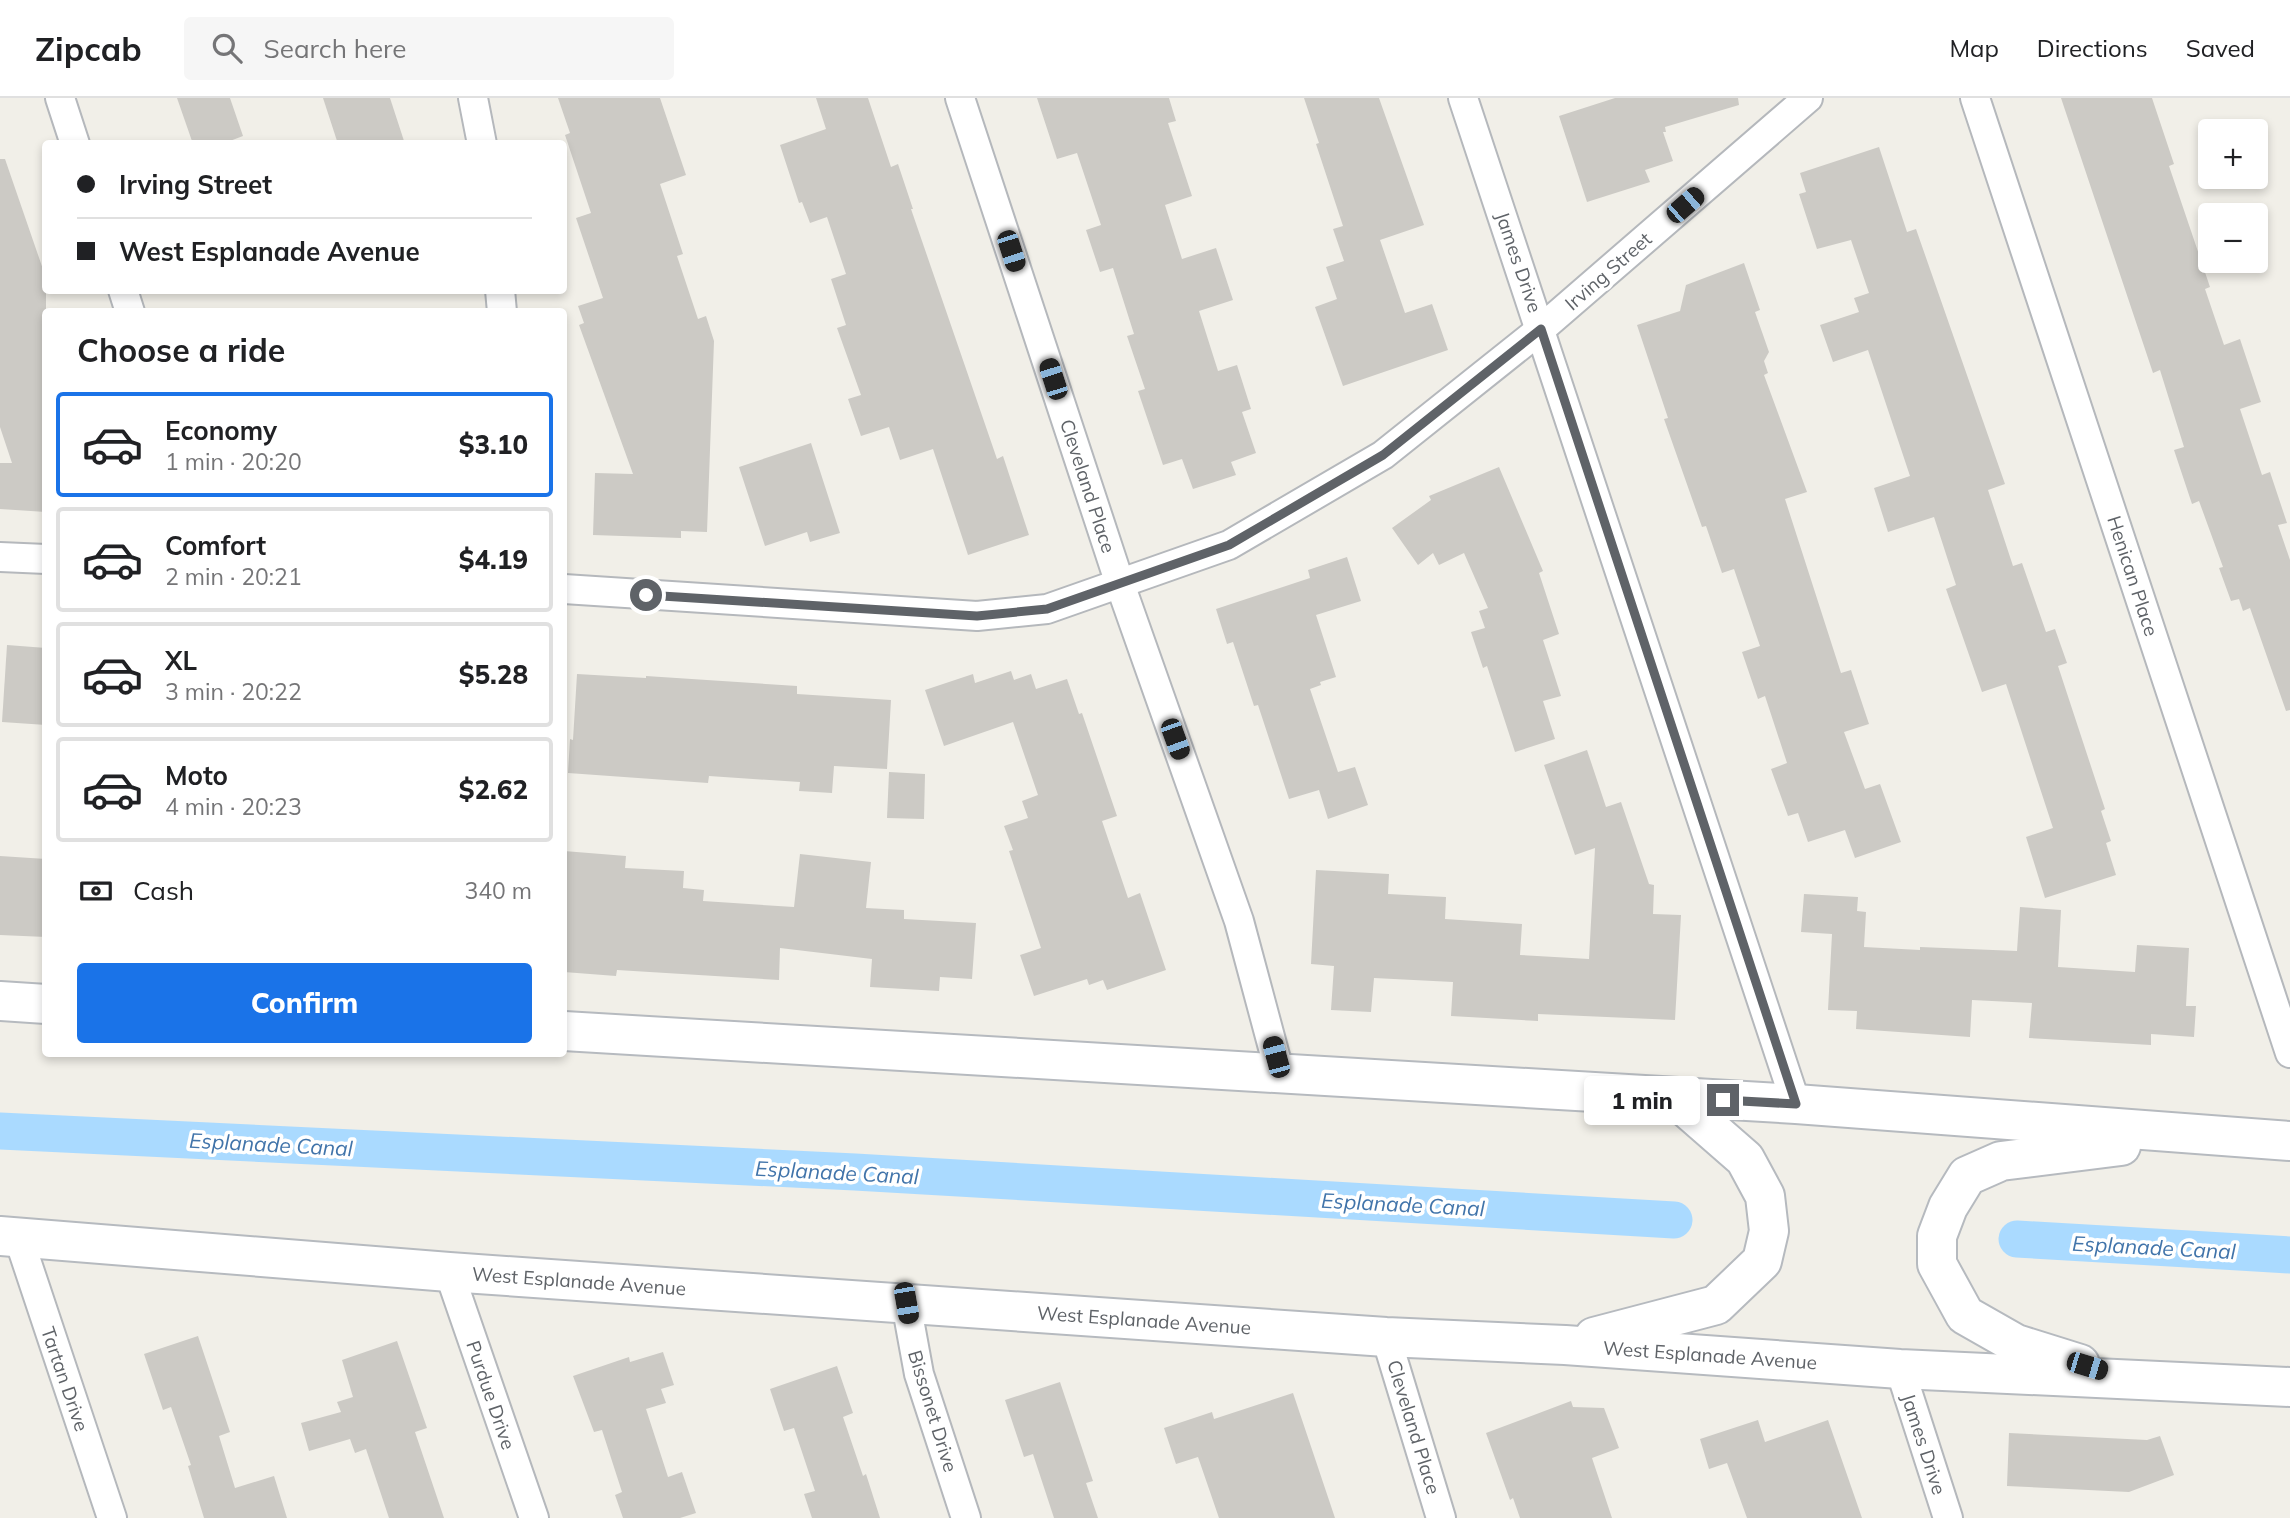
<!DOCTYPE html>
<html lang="en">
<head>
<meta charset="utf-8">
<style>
	:root { --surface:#fff; --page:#f6f6f6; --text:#202124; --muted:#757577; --line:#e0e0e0; --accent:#1a73e8 }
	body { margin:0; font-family:Mulish,sans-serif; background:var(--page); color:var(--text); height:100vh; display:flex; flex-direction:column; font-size:26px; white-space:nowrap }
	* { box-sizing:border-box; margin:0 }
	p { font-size:23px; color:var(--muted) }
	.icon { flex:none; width:38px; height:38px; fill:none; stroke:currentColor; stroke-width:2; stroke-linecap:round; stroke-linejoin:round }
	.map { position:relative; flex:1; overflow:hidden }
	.sheet { position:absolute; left:42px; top:210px; width:525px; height:749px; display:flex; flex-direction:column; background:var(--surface); border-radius:7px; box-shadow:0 4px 10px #0003 }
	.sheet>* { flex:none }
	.top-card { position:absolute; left:42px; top:42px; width:525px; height:154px; border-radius:7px; box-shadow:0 4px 10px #0003; display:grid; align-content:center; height:154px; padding:0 35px; background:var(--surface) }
	.tools { position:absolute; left:2198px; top:21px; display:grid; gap:14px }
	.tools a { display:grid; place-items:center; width:70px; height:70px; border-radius:7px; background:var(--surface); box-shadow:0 4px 10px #0003; font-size:35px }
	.end { position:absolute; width:32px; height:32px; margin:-16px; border:9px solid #5f6368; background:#fff; box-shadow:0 0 0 4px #fff }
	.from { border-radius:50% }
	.bubble { position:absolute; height:49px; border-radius:7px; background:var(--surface); box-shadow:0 4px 10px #0003; font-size:23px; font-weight:800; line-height:49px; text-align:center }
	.car { position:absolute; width:21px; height:42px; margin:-21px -10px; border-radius:9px; box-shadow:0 0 5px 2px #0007; background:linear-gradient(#222 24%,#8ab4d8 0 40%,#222 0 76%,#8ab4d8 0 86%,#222 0) }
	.top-card b { display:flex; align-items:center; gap:24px; height:66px; font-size:26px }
	.top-card b+b { border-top:2px solid var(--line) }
	.top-card i { width:18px; height:18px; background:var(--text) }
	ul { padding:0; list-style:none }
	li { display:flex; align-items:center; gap:21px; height:105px; margin:0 14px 10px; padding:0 21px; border:4px solid var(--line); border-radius:7px }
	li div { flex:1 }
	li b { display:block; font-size:26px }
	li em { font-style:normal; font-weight:800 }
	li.selected { border-color:var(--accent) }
	li>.icon { width:63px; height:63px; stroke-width:1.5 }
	h2 { padding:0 35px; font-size:32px; line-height:84px }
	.pay { display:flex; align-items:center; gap:18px; height:77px; padding:0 35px; font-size:26px }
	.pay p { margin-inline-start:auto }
	.primary-button { display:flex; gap:14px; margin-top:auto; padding:14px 35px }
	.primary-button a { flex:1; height:80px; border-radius:7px; background:var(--accent); color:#fff; font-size:28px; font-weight:800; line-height:80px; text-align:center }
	header { display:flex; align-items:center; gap:42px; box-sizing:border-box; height:98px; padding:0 35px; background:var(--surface); border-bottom:2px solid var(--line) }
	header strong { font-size:33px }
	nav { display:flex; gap:38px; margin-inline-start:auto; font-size:24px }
	.search { width:490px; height:63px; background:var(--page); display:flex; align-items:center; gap:18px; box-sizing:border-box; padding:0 24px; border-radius:7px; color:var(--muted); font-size:26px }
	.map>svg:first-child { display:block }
</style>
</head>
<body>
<header>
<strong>Zipcab</strong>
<div class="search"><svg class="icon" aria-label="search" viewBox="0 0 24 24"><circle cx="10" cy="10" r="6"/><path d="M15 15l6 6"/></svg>Search here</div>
<nav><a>Map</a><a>Directions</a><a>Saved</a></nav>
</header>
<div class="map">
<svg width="2290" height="1420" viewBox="0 0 2290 1420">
	<rect width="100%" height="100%" fill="#f1efe8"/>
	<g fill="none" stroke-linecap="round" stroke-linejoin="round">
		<g stroke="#aadaff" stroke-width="37">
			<polyline points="0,1033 855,1074 1674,1122"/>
			<polyline points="2017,1141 2290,1157"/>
		</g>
	</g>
	<g fill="#cccac5">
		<polygon points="177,0 230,0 243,38 222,46 193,46"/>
		<polygon points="323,0 390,0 405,46 338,46"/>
		<polygon points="558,0 660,0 686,77 660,86 683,156 677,158 698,221 706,218 714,243 707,434 681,433 681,440 593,437 595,375 633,376 579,227 584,225 578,208 603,200 576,120 591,115 565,37 570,35"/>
		<polygon points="816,0 868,0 891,69 898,66 913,111 911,111 997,361 1003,358 1029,437 968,457 933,351 900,362 889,329 861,338 848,301 861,297 837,230 846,227 831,181 846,176 827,119 810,125 802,104 799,105 780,47 826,31"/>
		<polygon points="1037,0 1169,0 1176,23 1168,25 1192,98 1165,107 1182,161 1216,150 1233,202 1199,213 1218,273 1237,267 1251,311 1242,314 1256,355 1231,364 1236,377 1193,391 1182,361 1163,367 1138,293 1145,291 1127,238 1134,236 1113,170 1100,174 1086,132 1101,127 1077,55 1057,61"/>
		<polygon points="1304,0 1379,0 1424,127 1380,142 1405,215 1432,206 1448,252 1343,288 1315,209 1337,201 1326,169 1344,163 1333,131 1343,128 1316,46 1319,45"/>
		<polygon points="1615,0 1738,0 1739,7 1665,29 1666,34 1663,34 1673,63 1645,72 1650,84 1587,104 1559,18"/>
		<polygon points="2061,0 2152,0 2174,66 2169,68 2210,189 2205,191 2224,247 2240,241 2261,304 2240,311 2262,377 2270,374 2287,425 2278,427 2290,462 2290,612 2286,613 2250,510 2243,513 2239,501 2231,503 2219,470 2223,469 2199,403 2192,406 2174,352 2184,349 2160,272 2153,275"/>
		<polygon points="1879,49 1907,134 1916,131 2005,386 1988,392 2013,468 2022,465 2046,534 2055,531 2067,565 2058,568 2105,711 2101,713 2111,743 2106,745 2116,777 2045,800 2026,739 2053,730 2006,586 1982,594 1946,491 1956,487 1934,419 1888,434 1874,390 1910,378 1868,252 1833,264 1820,227 1859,214 1854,200 1869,195 1851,142 1817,151 1799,96 1806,94 1800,75"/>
		<polygon points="0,61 5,61 46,180 46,414 0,411 0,365 12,365 0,329"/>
		<polygon points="1744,165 1760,212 1755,214 1769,254 1764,263 1768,275 1764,277 1807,394 1785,401 1841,575 1851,572 1869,626 1844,634 1865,691 1880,686 1901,744 1855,760 1845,732 1808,744 1798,715 1788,718 1771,671 1787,665 1765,598 1758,601 1742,554 1760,548 1734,471 1722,475 1706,428 1702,429 1664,321 1668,320 1637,227 1680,213 1686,187"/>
		<polygon points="811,345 840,435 810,444 807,434 765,448 739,369"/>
		<polygon points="1499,369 1543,473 1539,475 1559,536 1543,542 1561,598 1543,603 1555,641 1515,654 1487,568 1483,570 1471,534 1485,530 1479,513 1488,510 1464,455 1439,467 1433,455 1418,467 1392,430 1431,402 1429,398"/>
		<polygon points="1347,459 1361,503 1316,517 1336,579 1320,584 1321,587 1310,591 1338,674 1355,669 1368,707 1328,721 1319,692 1289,701 1258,607 1254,608 1233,544 1227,546 1216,511 1310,480 1308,472"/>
		<polygon points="7,547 46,550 46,627 2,624"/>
		<polygon points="1011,573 1014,582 1031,576 1036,591 1067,581 1079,616 1082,615 1117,718 1102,723 1128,800 1140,795 1166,872 1107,892 1103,882 1089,887 1087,881 1034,898 1020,857 1041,850 1009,753 1013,752 1004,728 1028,720 1022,703 1038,697 1013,624 944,648 925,592 973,576 975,585"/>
		<polygon points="577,576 646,580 646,578 797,588 797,596 891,602 887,671 834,668 832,695 799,693 800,684 709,678 708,685 568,675 570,641 573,642"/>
		<polygon points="1587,652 1606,709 1621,704 1649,786 1654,787 1653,816 1681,817 1675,922 1538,916 1538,923 1451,918 1453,884 1374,880 1371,914 1331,912 1334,868 1311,866 1316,772 1389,776 1388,796 1446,799 1445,821 1522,826 1520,857 1589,861 1595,750 1575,757 1544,667"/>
		<polygon points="889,674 925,676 924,721 887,720"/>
		<polygon points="564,753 626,758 625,770 684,773 683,790 704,792 703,803 794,809 800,756 871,764 866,810 904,812 904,821 976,825 972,881 940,879 939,893 870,889 872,861 780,850 779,882 617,872 616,878 564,874"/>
		<polygon points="0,758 46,761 46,839 0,837"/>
		<polygon points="1804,796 1858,799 1857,813 1866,814 1864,849 1920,852 1920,849 2017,853 2020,809 2061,812 2058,869 2135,874 2137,847 2189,850 2186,908 2196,908 2194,939 2151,936 2151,947 2029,940 2032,905 1972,902 1970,939 1856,931 1857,913 1828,912 1832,836 1801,834"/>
		<polygon points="198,1238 230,1334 219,1338 235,1390 274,1378 287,1420 204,1420 188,1368 191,1367 171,1309 163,1312 144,1256"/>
		<polygon points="397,1243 427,1330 415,1334 444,1420 389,1420 366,1351 355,1355 350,1341 309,1353 301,1325 341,1314 337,1304 353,1299 342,1262"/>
		<polygon points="663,1254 674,1287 661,1291 666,1305 646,1311 668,1379 682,1374 696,1415 680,1420 623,1420 615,1397 622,1394 602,1332 594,1334 573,1278 629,1259 630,1264"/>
		<polygon points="837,1268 853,1315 843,1319 863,1378 866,1376 880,1420 812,1420 804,1396 815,1393 794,1330 784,1333 770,1291"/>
		<polygon points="1060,1284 1093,1383 1086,1385 1098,1420 1054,1420 1033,1356 1024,1359 1005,1302"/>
		<polygon points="1293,1295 1335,1420 1219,1420 1198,1359 1176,1366 1164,1330 1212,1314 1214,1321"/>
		<polygon points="1571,1303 1573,1309 1604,1310 1619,1350 1592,1360 1612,1420 1520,1420 1513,1400 1510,1402 1486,1335"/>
		<polygon points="1758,1322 1765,1344 1828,1322 1862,1420 1747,1420 1727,1365 1709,1371 1700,1341"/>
		<polygon points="2009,1335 2147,1342 2160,1338 2174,1377 2129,1394 2007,1388"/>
	</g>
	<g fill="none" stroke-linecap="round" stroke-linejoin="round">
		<defs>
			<g id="minor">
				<polyline points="60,0 75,46"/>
				<polyline points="473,0 482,46"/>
				<polyline points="960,0 1120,486 1239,823 1280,976"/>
				<polyline points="1463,0 1796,1006"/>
				<polyline points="1975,0 2290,955"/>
				<polyline points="123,192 130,214"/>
				<polyline points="500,192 502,214"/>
				<polyline points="0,459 46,461"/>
				<polyline points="564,491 977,518 1047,511 1229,447 1383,357 1541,231 1808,0"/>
				<polyline points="19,1141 112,1420"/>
				<polyline points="449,1174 534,1420"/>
				<polyline points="906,1205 919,1276 966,1420"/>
				<polyline points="1386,1239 1441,1420"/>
				<polyline points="1900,1271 1948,1420"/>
			</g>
			<g id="secondary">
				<polyline points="0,903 46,906"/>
				<polyline points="564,933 1796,1006 2290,1043"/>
				<polyline points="0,1138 449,1174 1386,1239 1565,1247 1900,1271 2290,1289"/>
				<polyline points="1594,1239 1716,1207 1762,1163 1769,1133 1765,1098 1745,1061 1674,999"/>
				<polyline points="2080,1266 2016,1246 1965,1217 1937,1166 1937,1138 1948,1109 1967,1078 2001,1063 2121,1048"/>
			</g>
		</defs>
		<use href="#minor" stroke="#b5b8bc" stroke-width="32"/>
		<use href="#secondary" stroke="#b6babf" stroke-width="42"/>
		<use href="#minor" stroke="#fff" stroke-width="28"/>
		<use href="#secondary" stroke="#fff" stroke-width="38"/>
	</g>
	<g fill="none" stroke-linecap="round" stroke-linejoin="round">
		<polyline stroke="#5f6368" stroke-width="9" points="646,497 977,518 1047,511 1229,447 1383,357 1541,231 1796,1006 1723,1002"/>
	</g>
	<g text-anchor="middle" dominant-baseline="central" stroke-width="7" stroke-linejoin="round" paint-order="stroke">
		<g font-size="19" fill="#5f6368" stroke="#fff">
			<text transform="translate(1519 164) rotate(71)">James Drive</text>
			<text transform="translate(1608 173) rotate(-41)">Irving Street</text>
			<text transform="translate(1088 388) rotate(72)">Cleveland Place</text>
			<text transform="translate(2133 478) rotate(72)">Henican Place</text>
			<text transform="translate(579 1183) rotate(4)">West Esplanade Avenue</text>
			<text transform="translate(1144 1222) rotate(4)">West Esplanade Avenue</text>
			<text transform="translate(1710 1257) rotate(4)">West Esplanade Avenue</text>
			<text transform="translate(65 1281) rotate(71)">Tartan Drive</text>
			<text transform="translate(491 1297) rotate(71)">Purdue Drive</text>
			<text transform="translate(933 1313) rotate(73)">Bissonet Drive</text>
			<text transform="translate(1414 1329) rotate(73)">Cleveland Place</text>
			<text transform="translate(1924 1346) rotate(72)">James Drive</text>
		</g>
		<g font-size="21" font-style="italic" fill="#4174aa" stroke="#fff">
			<text transform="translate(271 1046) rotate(3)">Esplanade Canal</text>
			<text transform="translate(837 1074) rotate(3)">Esplanade Canal</text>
			<text transform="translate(1403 1106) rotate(3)">Esplanade Canal</text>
			<text transform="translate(2154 1149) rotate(3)">Esplanade Canal</text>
		</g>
	</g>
</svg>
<div class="tools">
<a>+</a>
<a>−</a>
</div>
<i class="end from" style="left:646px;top:497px"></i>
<i class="end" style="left:1723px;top:1002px"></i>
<div class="bubble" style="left:1584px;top:978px;width:116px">1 min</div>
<i class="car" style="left:1685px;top:107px;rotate:49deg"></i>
<i class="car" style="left:1011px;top:153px;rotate:162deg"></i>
<i class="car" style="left:1053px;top:281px;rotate:342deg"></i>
<i class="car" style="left:1175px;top:641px;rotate:160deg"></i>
<i class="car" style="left:1276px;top:959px;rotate:345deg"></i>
<i class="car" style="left:906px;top:1205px;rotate:170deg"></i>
<i class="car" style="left:2087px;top:1268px;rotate:107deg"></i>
<div class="top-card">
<b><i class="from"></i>Irving Street</b>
<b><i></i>West Esplanade Avenue</b>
</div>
<section class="sheet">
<h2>Choose a ride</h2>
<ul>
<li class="selected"><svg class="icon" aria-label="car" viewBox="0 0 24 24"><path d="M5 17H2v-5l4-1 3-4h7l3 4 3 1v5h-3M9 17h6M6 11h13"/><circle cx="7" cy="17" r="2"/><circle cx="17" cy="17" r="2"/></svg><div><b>Economy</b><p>1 min · 20:20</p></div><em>$3.10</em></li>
<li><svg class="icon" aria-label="car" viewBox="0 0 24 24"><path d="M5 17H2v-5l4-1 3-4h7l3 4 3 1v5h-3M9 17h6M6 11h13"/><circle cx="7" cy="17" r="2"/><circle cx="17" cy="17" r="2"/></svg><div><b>Comfort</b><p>2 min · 20:21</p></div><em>$4.19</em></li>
<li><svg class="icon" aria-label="car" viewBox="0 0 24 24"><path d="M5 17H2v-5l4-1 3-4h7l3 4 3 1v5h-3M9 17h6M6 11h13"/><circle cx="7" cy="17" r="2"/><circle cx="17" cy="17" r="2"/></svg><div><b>XL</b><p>3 min · 20:22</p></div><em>$5.28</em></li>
<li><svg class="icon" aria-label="car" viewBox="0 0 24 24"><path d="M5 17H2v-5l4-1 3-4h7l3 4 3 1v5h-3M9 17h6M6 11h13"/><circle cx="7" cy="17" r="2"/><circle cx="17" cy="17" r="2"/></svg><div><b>Moto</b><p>4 min · 20:23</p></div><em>$2.62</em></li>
</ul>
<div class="pay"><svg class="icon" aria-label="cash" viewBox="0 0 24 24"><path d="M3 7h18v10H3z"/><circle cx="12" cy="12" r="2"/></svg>Cash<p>340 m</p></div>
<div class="primary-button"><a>Confirm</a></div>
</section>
</div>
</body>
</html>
